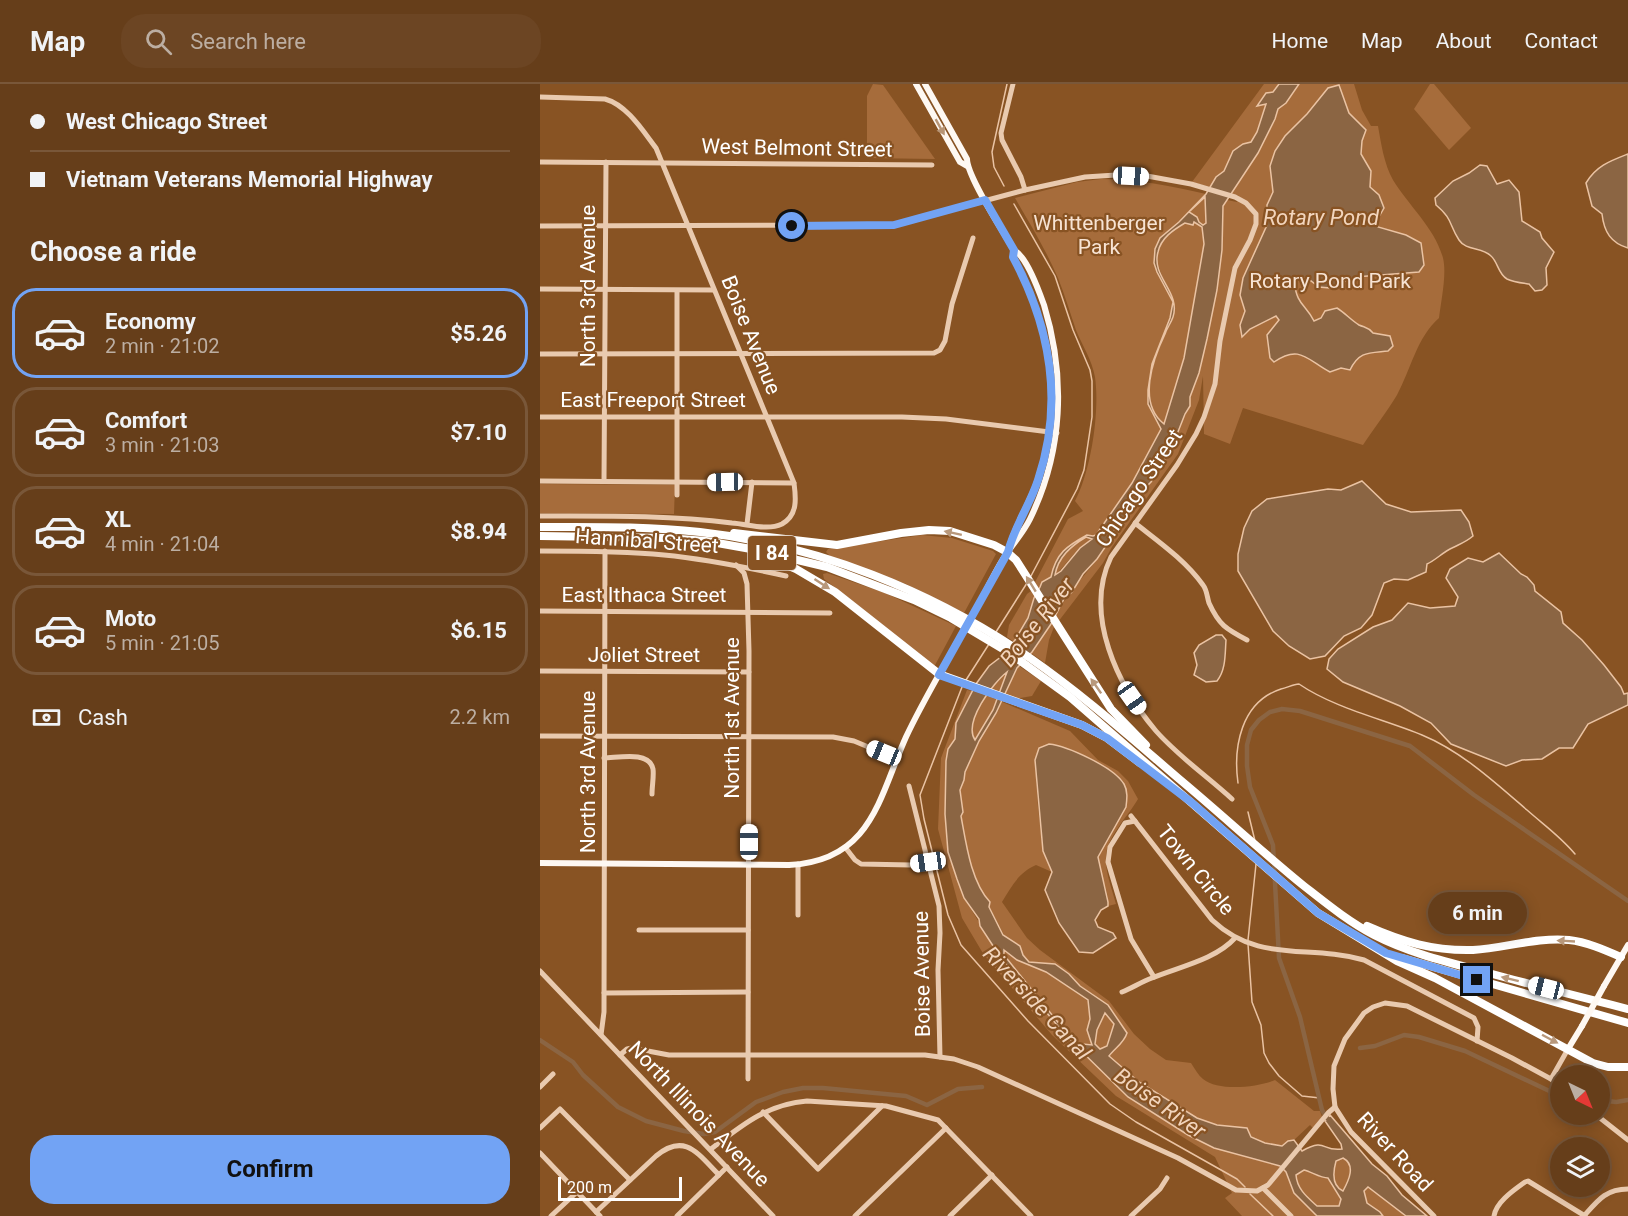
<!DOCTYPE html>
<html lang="en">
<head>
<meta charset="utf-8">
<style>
	:root { --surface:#663e1a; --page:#6c4523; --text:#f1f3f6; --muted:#bcaea2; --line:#795739; --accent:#72a3f4 }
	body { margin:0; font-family:Roboto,sans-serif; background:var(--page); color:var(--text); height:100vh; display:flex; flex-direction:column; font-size:22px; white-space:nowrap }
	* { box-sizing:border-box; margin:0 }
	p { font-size:20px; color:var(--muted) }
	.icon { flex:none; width:33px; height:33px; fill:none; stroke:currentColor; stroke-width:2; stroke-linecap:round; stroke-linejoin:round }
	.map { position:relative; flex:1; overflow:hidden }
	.details { display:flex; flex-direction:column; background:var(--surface); width:540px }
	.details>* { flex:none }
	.banner { display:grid; align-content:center; height:132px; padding:0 30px; background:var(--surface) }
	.needle { width:39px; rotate:137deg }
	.controls { position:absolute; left:1010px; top:981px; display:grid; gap:12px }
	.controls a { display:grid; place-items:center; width:60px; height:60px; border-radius:50%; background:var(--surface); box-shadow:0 3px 15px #0003,0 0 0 2px var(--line); font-size:30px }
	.scale { position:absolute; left:18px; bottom:15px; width:124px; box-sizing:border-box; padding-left:6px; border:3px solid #fff; border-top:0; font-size:16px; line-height:21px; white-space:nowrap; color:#fff; -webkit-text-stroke:4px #885323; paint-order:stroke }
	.end { position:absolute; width:27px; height:27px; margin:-14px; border:8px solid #72a3f4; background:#111; box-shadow:0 0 0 3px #111 }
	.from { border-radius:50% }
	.bubble { position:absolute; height:42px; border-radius:21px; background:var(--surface); box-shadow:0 3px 15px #0003,0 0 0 2px var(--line); font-size:20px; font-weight:700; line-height:42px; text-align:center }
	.car { position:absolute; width:18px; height:36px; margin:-18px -9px; border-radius:8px; box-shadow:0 0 4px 2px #0007; background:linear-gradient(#fff 24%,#345 0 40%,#fff 0 76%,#345 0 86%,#fff 0) }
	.banner b { display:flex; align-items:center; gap:21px; height:57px; font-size:22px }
	.banner b+b { border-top:2px solid var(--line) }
	.banner i { width:15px; height:15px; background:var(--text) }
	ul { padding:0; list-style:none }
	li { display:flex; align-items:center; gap:18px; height:90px; margin:0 12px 9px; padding:0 18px; border:3px solid var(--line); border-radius:24px }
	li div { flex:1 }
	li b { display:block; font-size:22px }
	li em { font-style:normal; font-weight:700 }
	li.active { border-color:var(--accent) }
	li>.icon { width:54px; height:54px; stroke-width:1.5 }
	h2 { padding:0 30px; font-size:27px; line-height:72px }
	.pay { display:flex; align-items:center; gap:15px; height:66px; padding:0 30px; font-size:22px }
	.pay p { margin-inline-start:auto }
	.cta { display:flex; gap:12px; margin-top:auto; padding:12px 30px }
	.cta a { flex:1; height:69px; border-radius:24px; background:var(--accent); color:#111; font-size:24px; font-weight:700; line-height:69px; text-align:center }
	header { display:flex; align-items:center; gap:36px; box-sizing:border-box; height:84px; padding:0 30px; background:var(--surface); border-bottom:2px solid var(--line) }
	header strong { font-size:28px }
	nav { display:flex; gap:33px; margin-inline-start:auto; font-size:21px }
	.search { width:420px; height:54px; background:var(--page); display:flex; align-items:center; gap:15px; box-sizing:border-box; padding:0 21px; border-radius:24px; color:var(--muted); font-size:22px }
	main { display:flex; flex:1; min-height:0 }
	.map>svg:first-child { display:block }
</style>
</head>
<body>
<header>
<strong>Map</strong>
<div class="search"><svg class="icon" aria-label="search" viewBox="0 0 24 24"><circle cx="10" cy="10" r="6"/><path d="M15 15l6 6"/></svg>Search here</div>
<nav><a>Home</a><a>Map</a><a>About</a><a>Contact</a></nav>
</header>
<main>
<section class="details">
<div class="banner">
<b><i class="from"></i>West Chicago Street</b>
<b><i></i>Vietnam Veterans Memorial Highway</b>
</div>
<h2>Choose a ride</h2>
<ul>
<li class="active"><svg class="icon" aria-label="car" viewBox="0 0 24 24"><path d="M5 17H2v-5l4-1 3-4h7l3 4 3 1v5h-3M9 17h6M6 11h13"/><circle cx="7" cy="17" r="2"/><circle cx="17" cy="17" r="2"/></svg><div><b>Economy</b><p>2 min · 21:02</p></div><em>$5.26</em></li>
<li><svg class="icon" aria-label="car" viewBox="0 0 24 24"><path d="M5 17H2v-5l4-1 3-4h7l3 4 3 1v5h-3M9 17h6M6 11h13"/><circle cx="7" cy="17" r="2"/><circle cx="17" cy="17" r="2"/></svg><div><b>Comfort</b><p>3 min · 21:03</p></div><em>$7.10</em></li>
<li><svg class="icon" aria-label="car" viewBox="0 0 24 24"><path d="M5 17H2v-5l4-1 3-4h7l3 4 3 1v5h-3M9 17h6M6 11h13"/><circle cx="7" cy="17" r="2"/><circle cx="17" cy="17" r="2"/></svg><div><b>XL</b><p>4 min · 21:04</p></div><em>$8.94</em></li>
<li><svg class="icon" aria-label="car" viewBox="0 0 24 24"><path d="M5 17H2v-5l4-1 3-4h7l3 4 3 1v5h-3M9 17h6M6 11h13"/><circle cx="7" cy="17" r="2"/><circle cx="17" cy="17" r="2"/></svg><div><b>Moto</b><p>5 min · 21:05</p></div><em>$6.15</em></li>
</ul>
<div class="pay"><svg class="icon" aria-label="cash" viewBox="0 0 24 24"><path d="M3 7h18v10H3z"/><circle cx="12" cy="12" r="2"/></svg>Cash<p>2.2 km</p></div>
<div class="cta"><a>Confirm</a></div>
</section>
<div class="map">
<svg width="1088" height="1132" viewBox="0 0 1088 1132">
	<rect width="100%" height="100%" fill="#885323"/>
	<g fill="#a66c3b">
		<polygon points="333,0 343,1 395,75 327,74 327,12"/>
		<path d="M724,0h15v3l-20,19 7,-3 -9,29 -6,10c-21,5 -16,12 -25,26 -5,7 -11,11 -16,19l-18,-5z"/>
		<path d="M759,0h55l8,26 9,16h7c3,17 6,38 15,54 15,25 42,48 50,78 4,16 -2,43 -4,60 -22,19 -28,51 -42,77 -10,17 -23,33 -34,50l-120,-37 -13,36 -26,-10 -1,-58 -4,24 -21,54 -66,93 -9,16 -45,59 -3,-5c11,-23 28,-39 43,-59 6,-9 10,-21 16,-28 4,-5 10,-8 13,-13 9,-12 13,-24 24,-35l39,-76v-9l9,-24 18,-83 5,-40 1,-44 4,-6 10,2 2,-6 -8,-2 27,-41 17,-33 3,-11 8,-6z"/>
		<polygon points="890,0 894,0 931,44 909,66 874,25"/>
		<path d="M561,95c37,0 69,7 105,15l-27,28 -19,16 -6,25 3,9 16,30 -3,16 -18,46 -4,26v14l13,25 -29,54 -36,52 -3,1 -6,-1c-20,11 -31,18 -36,42l-9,5 -4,8 -4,-6 34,-65 15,-8 -8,-10c16,-30 25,-90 20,-124 -3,-17 -13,-32 -19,-47 -6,-17 -11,-35 -18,-52 -12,-28 -28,-54 -43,-80l62,-16z"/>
		<polygon points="665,112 666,139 663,141 649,129"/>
		<path d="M653,138l9,5 2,17 -20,114 -20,66c-25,-20 -12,-60 -1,-85 3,-8 10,-17 11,-25 3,-28 -33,-51 -8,-77 8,-8 16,-13 27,-15z"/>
		<polygon points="0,400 135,401 134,430 0,429"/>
		<polygon points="382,451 412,454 453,467 456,470 424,529 366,500 291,473 286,468 288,465"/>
		<path d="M546,453l6,2 -13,9 -24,28c3,-19 16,-30 31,-39z"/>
		<polygon points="287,489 345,509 416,542 394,583 319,522 284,495 283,490"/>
		<polygon points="491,507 495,512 488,534 474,558 467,553 469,541 487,510"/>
		<polygon points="512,539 514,543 509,556 505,579 491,569"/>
		<polygon points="479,582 501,597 492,612 474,615 463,612"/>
		<path d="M468,587l-15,39 -18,30c-12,-19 18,-57 33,-69z"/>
		<polygon points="427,606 432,607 416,639 415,654 408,665 405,716 406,748 408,768 424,814 461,874 527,953 588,1013 648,1051 674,1064 739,1082 746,1088 754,1109 777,1132 702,1132 685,1114 692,1109 675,1073 576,1012 512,951 444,871 422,834 398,745 401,674"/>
		<path d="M460,617l70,30 28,29 20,11 10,10 10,18c-9,16 -32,39 -32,58 -1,15 6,32 10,47l-8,2c2,-19 -14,-38 -8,-57l-60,-101 -5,12 3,47 5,44 9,21 -16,-7c-17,7 -25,22 -34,37l25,36 13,12 69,51 25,33 16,15 16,11 25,3c4,6 7,12 12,16 16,13 55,8 72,1l39,31h6l2,6 -9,11 -3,-3 -16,15 -6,1 -6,5 -17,-3 -14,-6 -4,-9 -30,-3 -20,-7 -58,-36 -30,-26c6,-8 15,-13 18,-23l-34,-39 -13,-8 -11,-12 -40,-12 -6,-7 -3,-9 -16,-11 -15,-29 1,-4c-19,-20 -24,-59 -29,-86l2,-4 -3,-22 4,-10 1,-8 14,-31 17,-28z"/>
		<polygon points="464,866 477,876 506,888 548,917 550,936 547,946 552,962 543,960 544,968 529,952 464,870"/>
		<polygon points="565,929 574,940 567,962 560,966 555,960 557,946"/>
		<path d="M803,1074c13,7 6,22 0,33 -11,-5 -10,-19 -7,-30z"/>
		<path d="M764,1086c8,2 16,8 24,8l13,21 -1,7c-8,-1 -14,2 -21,0 -12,-4 -23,-19 -23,-31z"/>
		<polygon points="828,1103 866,1132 843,1132 840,1128 827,1119 824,1107"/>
	</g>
	<g fill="#8b6543" stroke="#eac3a3" stroke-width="1.5" fill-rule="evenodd">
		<path d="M739,0h20l-13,19 -8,6 -3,10 -17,34 -35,53 -1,44 -5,40 -10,49 -8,34 -9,24v9l-5,8 -13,33 -21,35 -10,10 -14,26 -14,13 -5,12 -11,16 -14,15 -11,18 -8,7 -13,25 -19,28 -15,16 -21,45 -17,28 -14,31 -1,8 -4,10 3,22 -2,4c5,27 10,66 29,86l-1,5 14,28 17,11 3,9 6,7 26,2 14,10 11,12 28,19 19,28c-3,10 -12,15 -18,23l30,26 58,36 20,7 30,3 4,9 14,6 17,3 6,-5 6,-1 8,11c25,-14 19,1 40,-2l-1,-5 -16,-23 5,-6 42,49 15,12 15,19 25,21h-21l-38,-29 -4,4 3,12 13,9 3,4h-66l-23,-23 -8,-21 -6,-6 -66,-18 -26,-13 -60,-38 -61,-60 -66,-79 -21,-32 -1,-7 -15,-21 -7,-19 -9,-27 -3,-38 1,-53 2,-12 7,-10 1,-16 20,-39 13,-18 13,-10 13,-16 13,-22 6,-20 6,-11 2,-5 9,-5c5,-24 16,-31 36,-42l6,1 3,-1 36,-52 29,-54 -13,-25v-14l4,-26 18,-46 3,-16 -16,-30 -3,-9 1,-14 5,-11 19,-16 27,-28 10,-17 8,-6 9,-20 10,-7 8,-2 6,-10 9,-28 -9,2 9,-13 7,-1zM665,113l1,26 -3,2 -4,-3 -2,-5 -8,-5zM654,138l8,5 2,17 -20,114 -20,66c-27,-21 -11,-65 1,-90 2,-6 6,-11 8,-17 8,-25 -22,-40 -15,-65 3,-14 15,-22 27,-29l8,2zM546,453l6,2 -12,9 -19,23 -6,4c3,-18 16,-29 31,-38zM467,588l-14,38 -18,30c-12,-18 18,-57 32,-68zM464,866l13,10 29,12 42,28 2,19 -3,11 5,15 -9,-1v7l-14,-15 -65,-81zM565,929l9,11 -7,22 -7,3 -5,-5 2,-14zM803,1074c13,7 6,22 0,33 -11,-5 -10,-19 -7,-30zM764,1086c8,2 16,8 24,8l13,21 -2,7h-22c-10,-9 -20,-17 -21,-31z"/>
		<path d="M799,1l10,28 17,17 -4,11 -1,13 10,17 -1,16 9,8 5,13 -8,14 2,5 28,8 15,8 3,22 -5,7 -64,5 -25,11 -11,-1 -8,-6 -10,-4 -7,4c3,25 11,22 20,40l7,-3 4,-7 12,-3c8,5 14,12 22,17 7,3 9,2 14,8l17,3 3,10 -5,5c-19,2 -29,0 -38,19l-9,-2 -11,4c-23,-12 -30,-28 -56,-10l-4,-4 -3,-23 12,-15 -3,-4 -26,13 -8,8 -2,-12 5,-14 -5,-16 3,-17 24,-53v-20l6,-13 -3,-26 5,-15 10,-15 22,-22 21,-26z"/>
		<path d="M1088,70v94c-17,-5 -24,-16 -26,-34l-10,-8 -6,-23c10,-17 24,-22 42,-29z"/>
		<path d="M940,81l7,1 10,18 12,-4 10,12 3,29 18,11 2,6 12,14 -8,16 1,17 -5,5 -7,1 -6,-7c-7,-1 -16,-2 -22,-5 -9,-5 -9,-17 -16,-23 -9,-9 -25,-5 -32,-16 -10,-15 -6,-21 -23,-35l-1,-7 18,-17 16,-8z"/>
		<path d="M822,397l24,23 25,8 50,-2 8,12 4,14c-7,6 -13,8 -21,12 -9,4 -16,12 -25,16l-1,8 -18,8 -14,-1 -10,4 -12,32 -11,13 -17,8 -19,20 -15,3 -21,-13 -16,-15 -35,-60v-17l6,-26 8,-17 15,-12 61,-10 13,1z"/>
		<polygon points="959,469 981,490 987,493 994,501 995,507 1021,528 1023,539 1042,556 1064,581 1081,603 1084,610 1088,609 1088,621 1048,640 1033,664 1019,664 1002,675 982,676 966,682 911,660 891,639 860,622 803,598 787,585 789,575 798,565 833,543 852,536 868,519 890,524 915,522 918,513 906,494 910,485 928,474 943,478"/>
		<path d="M676,551h6l4,5c-1,14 0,30 -9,41l-11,1 -12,-7 3,-10 -3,-12 5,-8z"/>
		<path d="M509,660c18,2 65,23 75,40 4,7 3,15 2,23l-28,50 10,45v4l-7,4 -6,10 3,7 15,6 3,5 -23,15 -14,-1 -20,-29 -14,-33 7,-18 -9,-21 -8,-91 4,-12z"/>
	</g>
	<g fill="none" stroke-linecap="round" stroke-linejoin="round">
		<g stroke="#eac3a3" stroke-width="1.5">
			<polyline points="464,102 454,83 452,68 467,0"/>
			<polyline points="474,120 515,192 533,246 550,286 552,297 552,333 544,386 537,405 491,492"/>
			<polyline points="456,548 487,499"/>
			<polyline points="426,596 449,560"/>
			<polyline points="422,603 380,711 384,735 408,831 421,861 488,937 570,1020 596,1038 697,1095 705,1103"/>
			<path d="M698,699c-5,-36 3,-81 43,-94 6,-1 12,-5 18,-5 35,24 84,35 123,51 39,16 74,48 105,75 17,15 34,27 48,44"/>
			<polyline points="708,728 715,757"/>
			<polyline points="708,856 716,780"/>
			<polyline points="708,860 712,918 721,941 724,969 729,979 739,992 762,1012 780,1014"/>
			<polyline points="710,1110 733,1132"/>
		</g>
		<g stroke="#8b6543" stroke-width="4.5">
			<polyline points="0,956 33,978 43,991 78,1023 106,1037 144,1047 164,1050 175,1048 216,1018 243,1008 263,1004 283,1004 366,1012 387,1021 418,1005 442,1003"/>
			<polyline points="820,964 835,962 864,951 879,953 925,967 1020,1012"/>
			<polyline points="1059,1016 1076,1018 1088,1016"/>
			<polyline points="787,1034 782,1026 760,933 739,874 733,761 710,703 707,682 707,661 711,646 719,636 730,628 742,625 760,627 870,662 934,711 1088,817"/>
		</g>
		<g stroke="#e9caaf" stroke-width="5">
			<polyline points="473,0 461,49 462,56 481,93 485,106"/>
			<path d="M0,13l65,2c22,6 38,32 51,49l138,335c2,15 4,32 -12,41 -15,7 -34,0 -50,-1 -64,-8 -128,-7 -192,-7"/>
			<polyline points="0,78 392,81"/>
			<path d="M0,142l354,-1 131,-35 60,-13 31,-2 31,1 44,8 44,13 11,6 10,11v10l-6,16 -15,28 -15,73 -5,43 -11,33 -8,17 -19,31 -66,92c-28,58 7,129 45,174 22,25 52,46 76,68"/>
			<polyline points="0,205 174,206"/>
			<polyline points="0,270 394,269 400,266 405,257 412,220 433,154"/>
			<polyline points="0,333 362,333 406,335 517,349"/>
			<polyline points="0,397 254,399"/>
			<polyline points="64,397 66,78"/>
			<polyline points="137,411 137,207"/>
			<path d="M595,439c24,19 50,37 68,62 4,5 4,12 6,18 10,22 17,26 38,37"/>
			<polyline points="207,440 212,398"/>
			<path d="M0,467c41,0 83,0 124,4 41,4 81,12 122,21"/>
			<polyline points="196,481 204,489 207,500 209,567 208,995"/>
			<polyline points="0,527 290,529"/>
			<polyline points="0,587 209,588"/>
			<polyline points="0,652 293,653 314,657 357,675"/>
			<path d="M64,674c13,0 45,-8 49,11 1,7 -1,17 -1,25"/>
			<polyline points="369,702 399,822 400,849 398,886 400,973"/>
			<path d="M591,732l81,104c47,44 95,24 152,40l110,58 4,9 -1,14"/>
			<polyline points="595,737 585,739 570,763 568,778 591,855 614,893"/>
			<polyline points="305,763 315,776 321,780 371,781 388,778"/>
			<polyline points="258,831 258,780"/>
			<polyline points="99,846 208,846"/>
			<polyline points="0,887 233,1132"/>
			<path d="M582,908c10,-4 19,-10 30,-14 26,-11 63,-18 83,-40"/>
			<polyline points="64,909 208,908"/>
			<polyline points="61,951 64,928 65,467"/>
			<polyline points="80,971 87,965 92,964 129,971 385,971 414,975 438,983 638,1074 696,1106 717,1107 728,1101 788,1029 795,1023"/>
			<polyline points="1011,995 1028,965"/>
			<polyline points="0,1003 13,990"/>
			<polyline points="223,1028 278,1085 342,1022"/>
			<polyline points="1055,1030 1088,1056"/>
			<polyline points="0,1044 20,1025 90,1096"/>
			<path d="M171,1065c30,-23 56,-45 96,-48l79,5 52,14 93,96"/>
			<polyline points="0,1069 60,1132"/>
			<polyline points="723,1104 751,1132"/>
			<path d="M56,1128l60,-56c29,-24 42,-2 63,19"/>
			<polyline points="11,1132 37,1108"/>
			<polyline points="137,1132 187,1083"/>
			<polyline points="315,1132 406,1044"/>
			<polyline points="410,1132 452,1091"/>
			<polyline points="591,1132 620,1105 627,1094"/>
			<polyline points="894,1132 811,1048 795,1023 793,1005 794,982 805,955 824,929 833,923 845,919 867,922 972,974 1011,995 1020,1002"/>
			<path d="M954,1132c2,-14 20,-26 31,-34l3,-1 57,35"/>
			<path d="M1044,1132c14,-16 22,-27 44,-27"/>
		</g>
		<g stroke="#fef8f2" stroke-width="6">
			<polyline points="376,0 420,78 427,82"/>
			<path d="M385,0l42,75c0,17 36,73 47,91 13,7 25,41 30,55 22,72 19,146 -14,214 -7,14 -15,22 -23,34 -11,16 -19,35 -29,52"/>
			<path d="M468,467c6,-25 22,-47 30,-72 26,-78 13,-150 -25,-222l1,-7"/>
			<path d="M0,779l249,2c83,-4 90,-68 117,-128 15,-32 33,-62 50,-93"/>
			<polyline points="1064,902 1088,861"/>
			<polyline points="1028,965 1042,942"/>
		</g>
		<g stroke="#fff" stroke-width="8">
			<path d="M0,443c53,0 107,-1 160,5 118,13 232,59 330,126 52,36 100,79 148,120 42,35 83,73 126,108 23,18 45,36 70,49 35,18 73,27 111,37 47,13 95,25 143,37"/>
			<polyline points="194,449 297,461 361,449 389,446 410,447 454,461 467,468 476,476 571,625 606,661"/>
			<polyline points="0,452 127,454 166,457 211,465 287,483 374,516 411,534 468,568 530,613 778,829 857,877 895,894 1053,979 1068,983 1088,983"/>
			<polyline points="223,471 256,485 295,508 399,590 542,641 567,654 600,679"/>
			<path d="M827,842c36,16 66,25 106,24 32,-2 64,-13 96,-10 18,2 36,10 52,17"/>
			<polyline points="862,874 1088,939"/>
		</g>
		<g stroke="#fef8f2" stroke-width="6">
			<polyline points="416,560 438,521"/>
			<polyline points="1042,942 1064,902"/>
		</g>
	</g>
	<defs><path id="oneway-solid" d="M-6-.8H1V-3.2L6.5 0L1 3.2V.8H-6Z" transform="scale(1.5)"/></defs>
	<use fill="#b79576" href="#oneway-solid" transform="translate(400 43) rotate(61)"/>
	<g fill="#b8987b">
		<use href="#oneway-solid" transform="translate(413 449) rotate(-168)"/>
		<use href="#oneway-solid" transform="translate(282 500) rotate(33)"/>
		<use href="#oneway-solid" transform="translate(491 500) rotate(-122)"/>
		<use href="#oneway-solid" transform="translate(556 602) rotate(-125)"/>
		<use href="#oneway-solid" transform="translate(1026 857) rotate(-177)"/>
		<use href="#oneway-solid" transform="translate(970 895) rotate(-166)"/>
		<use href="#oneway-solid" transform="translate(1010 955) rotate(28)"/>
	</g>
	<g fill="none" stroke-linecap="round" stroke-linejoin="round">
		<path stroke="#72a3f4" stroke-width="8" d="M252,142l102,-1 91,-25 29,50 -1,7c38,71 51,145 25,223 -8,25 -24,47 -30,72l-69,123 143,50 25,13 84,64 127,111 68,40 91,27"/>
	</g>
	<g text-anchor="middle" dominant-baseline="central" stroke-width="4.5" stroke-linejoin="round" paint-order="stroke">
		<rect fill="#885323" stroke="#dbcbbd" stroke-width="1.5" x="208" y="452" width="48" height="34" rx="4.5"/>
		<g font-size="20" font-weight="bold" fill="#fff">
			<text x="232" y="469">I 84</text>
		</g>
		<g font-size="21" fill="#fff" stroke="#885323">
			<text transform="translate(257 64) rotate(1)">West Belmont Street</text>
			<text transform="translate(48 202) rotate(-90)">North 3rd Avenue</text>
			<text transform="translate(211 251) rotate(68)">Boise Avenue</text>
			<text x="113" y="316">East Freeport Street</text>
			<text transform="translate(599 404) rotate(-56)">Chicago Street</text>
			<text transform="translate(107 457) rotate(4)">Hannibal Street</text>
			<text x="104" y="511">East Ithaca Street</text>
			<text x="104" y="571">Joliet Street</text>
			<text transform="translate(192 634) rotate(-90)">North 1st Avenue</text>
			<text transform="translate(48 688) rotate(-90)">North 3rd Avenue</text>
			<text transform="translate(656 786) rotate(51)">Town Circle</text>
			<text transform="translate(382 890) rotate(-91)">Boise Avenue</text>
			<text transform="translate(159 1030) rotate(46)">North Illinois Avenue</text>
			<text transform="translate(855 1068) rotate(47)">River Road</text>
		</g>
		<g font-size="21" fill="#f7e3d3" stroke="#885323">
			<text x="559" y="139">Whittenberger<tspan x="559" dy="24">Park</tspan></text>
			<text x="790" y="197">Rotary Pond Park</text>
		</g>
		<g font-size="22" font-style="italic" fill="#f2d5bd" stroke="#885323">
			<text x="781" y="133">Rotary Pond</text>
			<text transform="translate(497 538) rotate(-52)">Boise River</text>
			<text transform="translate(497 919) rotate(47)">Riverside Canal</text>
			<text transform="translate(620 1019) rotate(35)">Boise River</text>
		</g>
	</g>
</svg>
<div class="controls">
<a><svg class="needle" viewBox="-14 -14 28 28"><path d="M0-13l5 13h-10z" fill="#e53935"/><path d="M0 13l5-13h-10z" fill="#bcaea2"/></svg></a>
<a><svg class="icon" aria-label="layers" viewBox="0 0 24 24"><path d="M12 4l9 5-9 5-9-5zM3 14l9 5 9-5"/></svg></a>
</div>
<div class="scale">200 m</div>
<i class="end from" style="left:252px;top:142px"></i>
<i class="end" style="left:937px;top:896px"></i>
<div class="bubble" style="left:888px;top:808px;width:99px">6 min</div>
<i class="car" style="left:591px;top:92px;rotate:93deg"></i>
<i class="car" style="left:185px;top:398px;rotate:269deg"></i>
<i class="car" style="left:592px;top:614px;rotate:145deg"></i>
<i class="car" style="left:344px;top:669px;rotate:292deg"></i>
<i class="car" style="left:209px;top:758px;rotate:0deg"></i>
<i class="car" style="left:388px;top:778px;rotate:262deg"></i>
<i class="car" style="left:1006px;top:904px;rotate:284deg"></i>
</div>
</main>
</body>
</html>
